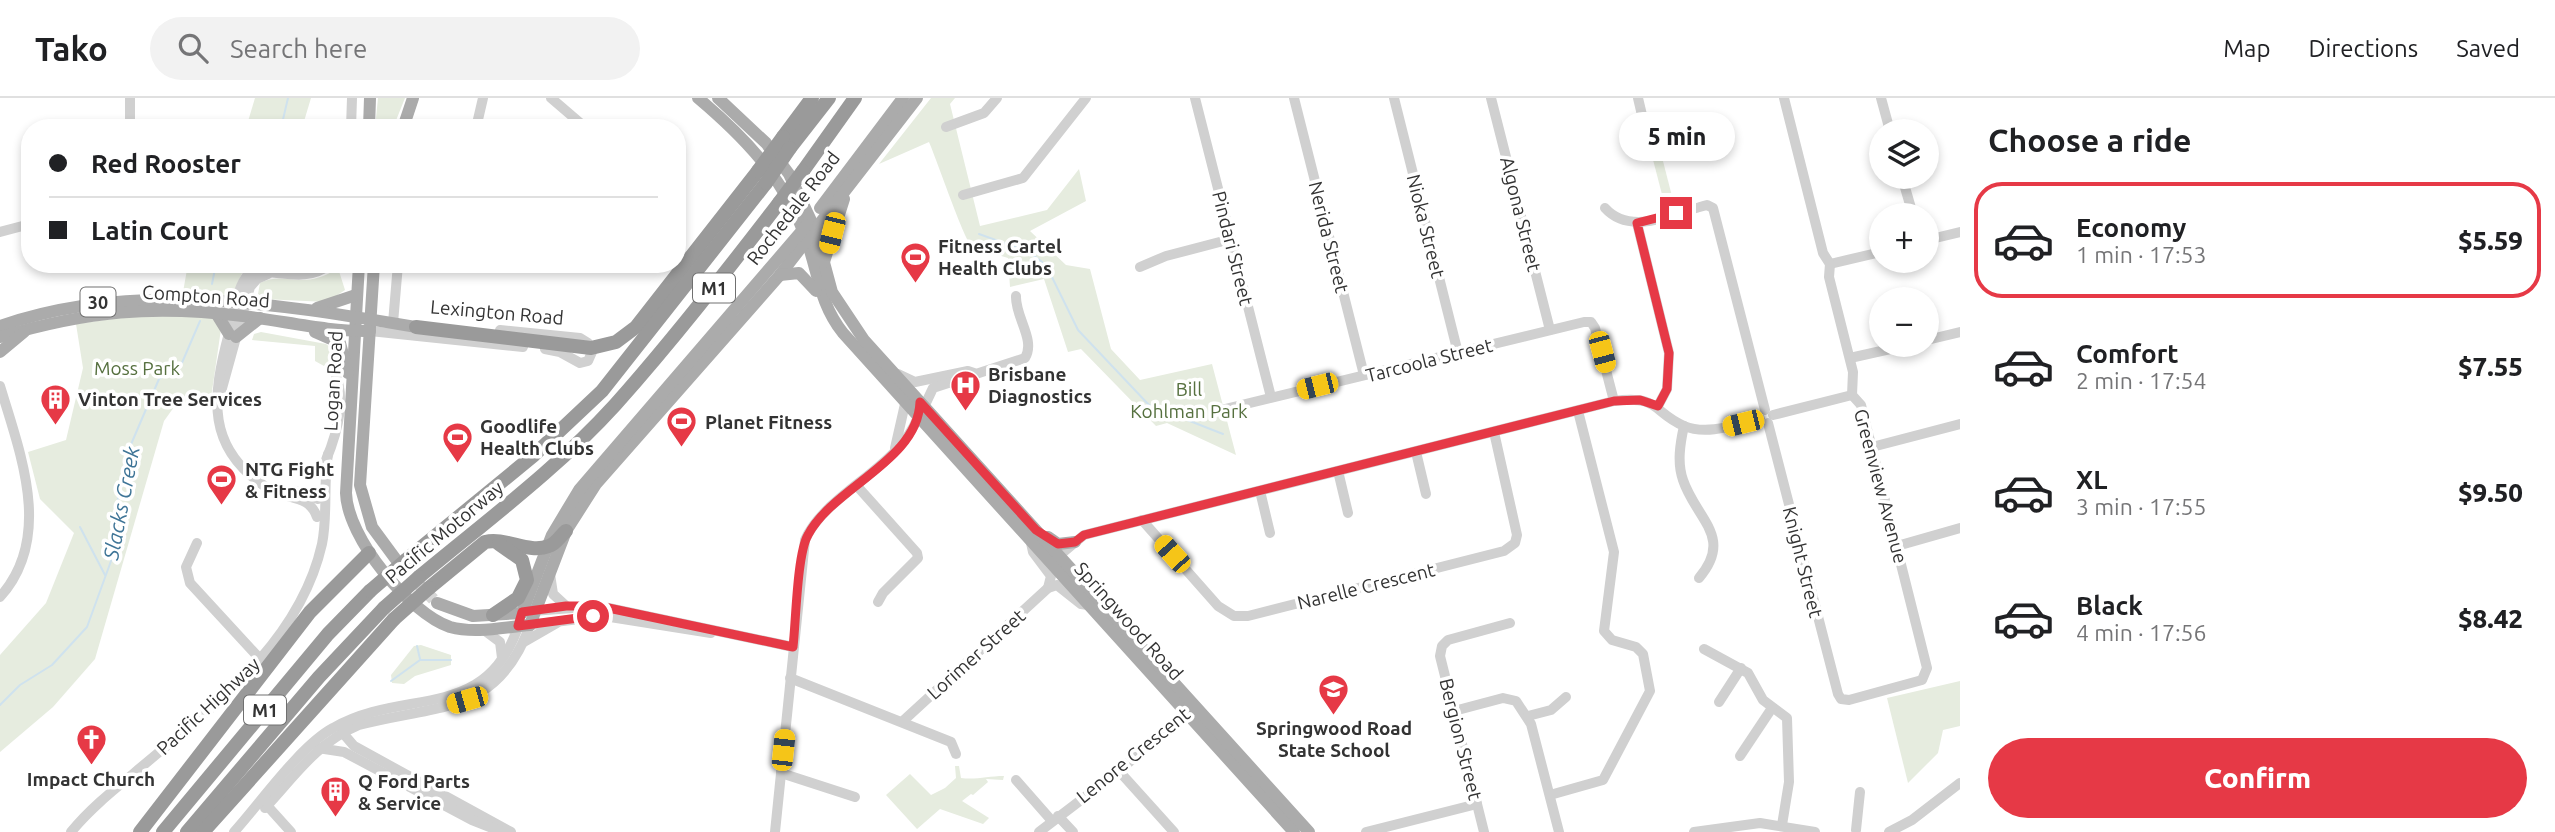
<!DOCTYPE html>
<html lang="en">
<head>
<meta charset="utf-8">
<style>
	:root { --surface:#fff; --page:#f2f2f2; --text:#202124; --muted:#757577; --line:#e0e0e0; --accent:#e63946 }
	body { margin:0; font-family:Ubuntu,sans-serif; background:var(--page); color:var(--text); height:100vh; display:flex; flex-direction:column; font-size:26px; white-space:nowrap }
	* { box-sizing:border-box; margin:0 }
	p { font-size:23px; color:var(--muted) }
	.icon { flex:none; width:38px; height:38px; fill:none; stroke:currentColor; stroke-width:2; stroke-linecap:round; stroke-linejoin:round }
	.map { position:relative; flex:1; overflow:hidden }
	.details { display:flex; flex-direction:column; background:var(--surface); width:595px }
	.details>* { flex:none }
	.banner { position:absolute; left:21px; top:21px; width:665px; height:154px; border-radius:28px; box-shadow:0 4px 10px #0003; display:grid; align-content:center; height:154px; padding:0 28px; background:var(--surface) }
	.buttons { position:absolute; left:1869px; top:21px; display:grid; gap:14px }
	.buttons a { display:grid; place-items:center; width:70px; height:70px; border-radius:50%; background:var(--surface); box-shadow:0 4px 10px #0003; font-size:35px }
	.end { position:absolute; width:32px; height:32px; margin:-16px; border:9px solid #e63946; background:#fff; box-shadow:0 0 0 4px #fff }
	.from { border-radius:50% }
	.bubble { position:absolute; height:49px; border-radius:24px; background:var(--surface); box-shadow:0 4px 10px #0003; font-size:23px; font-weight:800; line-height:49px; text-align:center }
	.car { position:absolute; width:21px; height:42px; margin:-21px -10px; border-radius:9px; box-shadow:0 0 5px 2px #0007; background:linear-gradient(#f5c518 24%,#345 0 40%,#f5c518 0 76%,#345 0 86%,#f5c518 0) }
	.banner b { display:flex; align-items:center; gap:24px; height:66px; font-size:26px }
	.banner b+b { border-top:2px solid var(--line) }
	.banner i { width:18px; height:18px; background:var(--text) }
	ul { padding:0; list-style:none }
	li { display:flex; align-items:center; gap:21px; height:116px; margin:0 14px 10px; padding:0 14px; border:4px solid transparent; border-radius:28px }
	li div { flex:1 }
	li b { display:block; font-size:26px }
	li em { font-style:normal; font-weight:800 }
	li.current { border-color:var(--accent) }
	li>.icon { width:63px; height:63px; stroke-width:1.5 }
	h2 { padding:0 28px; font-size:32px; line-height:84px }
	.button { display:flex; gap:14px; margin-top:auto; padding:14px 28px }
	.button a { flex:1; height:80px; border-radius:42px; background:var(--accent); color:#fff; font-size:28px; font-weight:800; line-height:80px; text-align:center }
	header { display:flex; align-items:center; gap:42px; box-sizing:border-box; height:98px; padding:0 35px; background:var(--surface); border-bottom:2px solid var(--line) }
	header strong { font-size:33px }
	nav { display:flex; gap:38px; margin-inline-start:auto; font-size:24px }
	.search { width:490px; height:63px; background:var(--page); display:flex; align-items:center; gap:18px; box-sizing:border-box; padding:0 24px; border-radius:38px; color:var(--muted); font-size:26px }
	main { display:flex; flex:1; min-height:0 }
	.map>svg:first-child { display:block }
</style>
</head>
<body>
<header>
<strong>Tako</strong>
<div class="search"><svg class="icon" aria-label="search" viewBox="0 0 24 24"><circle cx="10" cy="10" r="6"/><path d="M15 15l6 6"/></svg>Search here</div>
<nav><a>Map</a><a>Directions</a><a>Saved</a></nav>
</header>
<main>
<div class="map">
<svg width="1960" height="734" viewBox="0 0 1960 734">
	<rect width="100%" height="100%" fill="#fff"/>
	<g fill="#e6ecdf">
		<polygon points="255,0 311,0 302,30 246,30"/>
		<polygon points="378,0 405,0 393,30 375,30"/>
		<path d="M931,0h24l-5,6 30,122 67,-16 32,-41 7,32 -56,30 36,34 24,4 21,80 29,31 72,-16 24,91 -69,-32 -11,3 -75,-77 -13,3 -24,-73 -34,8 -2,-29c-11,-4 -28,-6 -37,-13 -7,-6 -35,-87 -42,-103l-50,22z"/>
		<polygon points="1644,27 1655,32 1674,106 1665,108"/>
		<polygon points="188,166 261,166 261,170 243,173 233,196 226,200 183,194"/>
		<path d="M338,170l7,22 -18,12 -64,-3 -5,-5 2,-11c25,-13 43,9 78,-15z"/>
		<polygon points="155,215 213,220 221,231 210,307 174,309 164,323 95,561 53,609 0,654 0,557 46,505 74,435 40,401 28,354 66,342 83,270 76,226"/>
		<polygon points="261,234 326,246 334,252 333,264 324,268 315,263 315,248 252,242 254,236"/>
		<polygon points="421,547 451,557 451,567 415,578 404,586 392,585 391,577 414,548"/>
		<polygon points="1960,583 1960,628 1943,632 1938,655 1908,685 1887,600"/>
		<path d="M955,668h4l2,12c15,2 27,-2 43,-2l-1,4 -17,-1 2,3 -15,13 -2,-1 -9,7 27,17 -6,6 -43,-15 -23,20 -31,-34 24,-21 21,21 14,-7 11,-10z"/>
	</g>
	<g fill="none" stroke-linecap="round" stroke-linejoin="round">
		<g stroke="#cfe2ee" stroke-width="2">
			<polyline points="281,30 288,0"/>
			<polyline points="979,136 1029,154 1046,167 1078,232 1149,307 1223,336"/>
			<polyline points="212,186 216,166"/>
			<polyline points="80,429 105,477"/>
			<polyline points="417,548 420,561"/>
			<polyline points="391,583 420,562 451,562"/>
			<polyline points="0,607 20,587 52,567 87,529 115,452 118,400 126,358 159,281 181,267 200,223"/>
		</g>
		<polyline stroke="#d6d6d6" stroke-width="12" stroke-dasharray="12 6" stroke-linecap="butt" points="400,467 437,505"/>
		<g stroke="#d0d0d0" stroke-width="10">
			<polyline points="130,0 130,30"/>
			<polyline points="551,0 586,30"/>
			<polyline points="1195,0 1271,299"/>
			<polyline points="1294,0 1364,277"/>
			<polyline points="1394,0 1458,255"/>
			<polyline points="1491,0 1550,232"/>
			<polyline points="1638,0 1642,17"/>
			<polyline points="1881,0 1890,33"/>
			<polyline points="946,29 984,15 997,0"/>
			<polyline points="351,30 352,0"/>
			<polyline points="476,30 483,0"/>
			<polyline points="1902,79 1913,117"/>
			<polyline points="963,97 1023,80 1086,0"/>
			<path d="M1605,110c26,29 70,5 102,-3l6,3 52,202"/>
			<polyline points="1637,125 1669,255 1667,291 1658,308"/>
			<polyline points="0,134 30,126"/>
			<polyline points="1927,142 1960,134"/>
			<polyline points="1830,166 1881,154"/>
			<polyline points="1140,169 1166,158 1231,141"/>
			<polyline points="393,225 398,166"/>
			<polyline points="500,232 580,240 588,245 592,254 588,263 580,265 560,254 545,251"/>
			<polyline points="370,233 523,249"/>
			<polyline points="1927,242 1960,234"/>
			<polyline points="1850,260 1908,247"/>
			<polyline points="898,276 915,284 968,273 974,275"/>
			<path d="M0,288c20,67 54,151 0,211"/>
			<polyline points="221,294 250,189 257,181 268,176"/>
			<path d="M924,309l9,-19 92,-30c11,-18 -10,-41 -9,-62"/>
			<polyline points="1225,311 1584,224 1591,224 1595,230 1614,303"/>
			<polyline points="1773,317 1852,297"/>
			<polyline points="1768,325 1838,596 1841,601 1849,602 1922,582 1927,570 1861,307 1852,297 1853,274 1829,179 1830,166 1823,155 1784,0"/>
			<path d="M1684,328c-4,18 -7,37 -1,54 13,39 51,57 16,98"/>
			<polyline points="1872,349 1960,326"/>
			<polyline points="895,350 905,306"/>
			<polyline points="1416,354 1426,396"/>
			<path d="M326,362c10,-24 20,-58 10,-84"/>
			<polyline points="1338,373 1348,415"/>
			<polyline points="857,388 917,455 918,460 883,495 878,504"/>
			<polyline points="293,392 318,401"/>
			<polyline points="1260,393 1270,435"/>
			<path d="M317,419c-8,-23 -30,-17 -48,-28 -64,-40 -57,-92 -40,-156 4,-18 7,-41 17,-56 22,-15 53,11 85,-13"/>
			<polyline points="1142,422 1218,508 1234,518 1248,518 1504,453 1515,445 1517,437 1494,334"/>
			<polyline points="197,445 186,469 190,485 260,561"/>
			<polyline points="1031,445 1033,454 1051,478 1048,490"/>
			<polyline points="1897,448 1960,430"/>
			<path d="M1054,462l30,-25 530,-134c46,-6 38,11 70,25 24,10 53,-2 76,-7"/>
			<polyline points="550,476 553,496 566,508"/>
			<polyline points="532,513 599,508 793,549"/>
			<polyline points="484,532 500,544 502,560"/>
			<polyline points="524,544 557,525"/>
			<polyline points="1704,551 1748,575 1763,602 1787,620 1789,684 1782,727"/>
			<polyline points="790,580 951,644 956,656"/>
			<polyline points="1719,604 1741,570"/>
			<polyline points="1454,613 1503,600 1516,603 1531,626 1559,734"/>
			<polyline points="1528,618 1551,612 1566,599"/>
			<polyline points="903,623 1048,490 1057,487 1081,506 1088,507"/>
			<polyline points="342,634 354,648 511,734"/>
			<polyline points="318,650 344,654 472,722 502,734"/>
			<polyline points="1740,658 1772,610"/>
			<polyline points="1119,673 1174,734"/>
			<polyline points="781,675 855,699"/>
			<polyline points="1016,682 1052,723"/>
			<polyline points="1550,697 1603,682 1650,593 1643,556 1636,549 1612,542 1604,533 1614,454 1578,313"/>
			<polyline points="263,703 291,734"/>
			<path d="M265,710c30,-32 51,-65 94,-83 80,-21 139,-10 171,-100l74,-9 107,17"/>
			<polyline points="1058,718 1073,734"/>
			<polyline points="1856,732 1860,694"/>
			<path d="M71,734c18,-22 40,-40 62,-58 75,-64 166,-128 189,-230 6,-29 1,-60 6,-90"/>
			<path d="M234,734c27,-30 66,-86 99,-104 73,-42 155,-3 187,-107"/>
			<path d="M775,734l30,-292c21,-47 93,-71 113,-123"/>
			<polyline points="1039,734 1119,673 1191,610"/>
			<polyline points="1366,734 1477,706"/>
			<polyline points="1484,734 1440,558 1442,548 1448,542 1510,525"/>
			<polyline points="1694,734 1760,725 1815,734"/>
			<polyline points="1889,734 1912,722 1960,685"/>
		</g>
		<g stroke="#ababab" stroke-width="12">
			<path d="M698,0c45,38 85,79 106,135 14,35 14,69 39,100l451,499"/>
			<polyline points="718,0 766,45 789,76 815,131 832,194 864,242 1309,734"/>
			<polyline points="369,30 370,0"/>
			<polyline points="403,30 413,0"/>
			<polyline points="820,110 903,0"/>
			<polyline points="824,164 844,101"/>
			<path d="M359,166l-13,229c1,44 63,120 104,134 26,7 54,0 80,-2l36,-94 30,-47 183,-208 138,-178"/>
			<polyline points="374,166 360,387 372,429 400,467"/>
			<polyline points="780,177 799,175 816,193"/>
			<polyline points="317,210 356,197"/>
			<polyline points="216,215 229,236"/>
			<path d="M0,228c134,-47 279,-22 416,1"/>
			<polyline points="315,234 340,245 348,275"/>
			<path d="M0,239c88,-26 152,-32 243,-21 42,5 85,16 127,15"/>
			<polyline points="236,239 260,220"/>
			<polyline points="0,254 24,234"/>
			<polyline points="1048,439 1058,446 1075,444"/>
			<polyline points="437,505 473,518 522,515 552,437 579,392 807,127"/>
		</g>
		<g stroke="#9a9a9a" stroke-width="14">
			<polyline points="783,39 812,0"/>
			<polyline points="790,50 829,0"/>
			<polyline points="803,73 855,0"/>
			<polyline points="416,229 591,250 616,244 636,229 758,73"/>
			<polyline points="406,462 534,357 602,293 766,85"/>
			<path d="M419,479c66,-55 138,-108 196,-172 58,-65 111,-133 164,-202"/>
			<path d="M429,490l56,-46c21,-5 43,12 64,4 7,-2 11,-10 17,-15"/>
			<polyline points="493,517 518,500 527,482 522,462 499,446"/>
			<polyline points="140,734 310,514 369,455"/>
			<polyline points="163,734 328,536 370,493"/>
			<polyline points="187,734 319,579 384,510"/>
			<polyline points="203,734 394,521"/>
		</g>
		<g stroke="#9a9a9a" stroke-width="14">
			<polyline points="758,73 783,39"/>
			<polyline points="766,85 790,50"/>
			<polyline points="779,105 803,73"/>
			<polyline points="370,493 406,462"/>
			<polyline points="384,510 419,479"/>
			<polyline points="394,521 429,490"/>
		</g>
	</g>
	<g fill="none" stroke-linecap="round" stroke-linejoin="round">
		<path stroke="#e63946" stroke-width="9" d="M593,518l-75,10 4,-14 44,-6h33l194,41c3,-26 4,-93 15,-112 25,-48 110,-74 112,-133l116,128 22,14 17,-2 9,-7 530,-134 26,-1 18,6 9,-17 2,-36 -32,-130 39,-10"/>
	</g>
	<defs>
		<symbol id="stadium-pin" viewBox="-11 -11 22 30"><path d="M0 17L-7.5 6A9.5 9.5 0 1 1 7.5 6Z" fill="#e63946" stroke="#fff"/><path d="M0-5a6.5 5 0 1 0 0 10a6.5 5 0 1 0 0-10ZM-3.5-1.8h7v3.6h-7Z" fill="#fff"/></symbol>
		<symbol id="hospital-pin" viewBox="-11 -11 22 30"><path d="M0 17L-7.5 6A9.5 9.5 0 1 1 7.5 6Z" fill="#e63946" stroke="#fff"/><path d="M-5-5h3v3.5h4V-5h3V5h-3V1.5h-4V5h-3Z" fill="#fff"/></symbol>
		<symbol id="building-pin" viewBox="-11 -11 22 30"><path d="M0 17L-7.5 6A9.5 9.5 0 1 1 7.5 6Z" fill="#e63946" stroke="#fff"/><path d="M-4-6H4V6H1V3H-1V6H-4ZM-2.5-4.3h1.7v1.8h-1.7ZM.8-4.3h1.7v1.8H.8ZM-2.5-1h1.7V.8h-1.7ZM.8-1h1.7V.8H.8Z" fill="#fff"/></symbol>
		<symbol id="school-pin" viewBox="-11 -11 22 30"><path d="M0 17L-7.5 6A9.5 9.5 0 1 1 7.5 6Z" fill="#e63946" stroke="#fff"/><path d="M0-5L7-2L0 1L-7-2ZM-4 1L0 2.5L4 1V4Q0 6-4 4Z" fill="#fff"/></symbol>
		<symbol id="church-pin" viewBox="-11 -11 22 30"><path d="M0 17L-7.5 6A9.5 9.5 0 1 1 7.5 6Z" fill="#e63946" stroke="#fff"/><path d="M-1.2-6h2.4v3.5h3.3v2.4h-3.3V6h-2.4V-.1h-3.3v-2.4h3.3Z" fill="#fff"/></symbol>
	</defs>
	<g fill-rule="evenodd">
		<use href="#stadium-pin" x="898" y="142" width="35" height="47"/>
		<use href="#hospital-pin" x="948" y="270" width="35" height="47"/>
		<use href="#building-pin" x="38" y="284" width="35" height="47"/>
		<use href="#stadium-pin" x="664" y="306" width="35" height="47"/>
		<use href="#stadium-pin" x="440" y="322" width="35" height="47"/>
		<use href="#stadium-pin" x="204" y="364" width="35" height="47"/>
		<use href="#school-pin" x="1316" y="574" width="35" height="47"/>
		<use href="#church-pin" x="74" y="624" width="35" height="47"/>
		<use href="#building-pin" x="318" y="676" width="35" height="47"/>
	</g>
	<g text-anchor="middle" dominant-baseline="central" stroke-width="7" stroke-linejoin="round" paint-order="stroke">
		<g fill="#fff" stroke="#707070" stroke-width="2">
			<rect x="693" y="175.5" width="42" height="29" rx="5"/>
			<rect x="80.5" y="189.5" width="35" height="29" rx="5"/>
			<rect x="244" y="597.5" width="42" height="29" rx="5"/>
		</g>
		<g font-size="18" font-weight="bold" fill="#333">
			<text x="714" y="190">M1</text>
			<text x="98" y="204">30</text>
			<text x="265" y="612">M1</text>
		</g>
		<g font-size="19" fill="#333" stroke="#fff">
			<text transform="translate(793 110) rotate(-52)">Rochedale Road</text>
			<text transform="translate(1521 116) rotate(76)">Algona Street</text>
			<text transform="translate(1426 128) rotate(76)">Nioka Street</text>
			<text transform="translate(1329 139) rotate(76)">Nerida Street</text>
			<text transform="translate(1233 150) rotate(76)">Pindari Street</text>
			<text transform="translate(206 198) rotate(4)">Compton Road</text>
			<text transform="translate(497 214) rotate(5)">Lexington Road</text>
			<text transform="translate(1429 262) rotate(-14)">Tarcoola Street</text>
			<text transform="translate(333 283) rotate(-87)">Logan Road</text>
			<text transform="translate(1881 388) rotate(75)">Greenview Avenue</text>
			<text transform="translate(444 434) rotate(-40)">Pacific Motorway</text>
			<text transform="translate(1803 464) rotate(76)">Knight Street</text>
			<text transform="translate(1366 488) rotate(-14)">Narelle Crescent</text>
			<text transform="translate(1129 523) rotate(48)">Springwood Road</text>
			<text transform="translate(976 556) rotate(-42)">Lorimer Street</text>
			<text transform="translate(208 608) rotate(-43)">Pacific Highway</text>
			<text transform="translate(1461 641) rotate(76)">Bergion Street</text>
			<text transform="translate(1133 657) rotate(-39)">Lenore Crescent</text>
		</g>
		<g font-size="19" font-weight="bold" fill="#333" stroke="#fff" text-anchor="start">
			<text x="938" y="148">Fitness Cartel<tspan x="938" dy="22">Health Clubs</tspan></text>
			<text x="988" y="276">Brisbane<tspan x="988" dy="22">Diagnostics</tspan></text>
			<text x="78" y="301">Vinton Tree Services</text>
			<text x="705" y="324">Planet Fitness</text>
			<text x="480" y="328">Goodlife<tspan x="480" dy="22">Health Clubs</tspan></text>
			<text x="245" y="371">NTG Fight<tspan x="245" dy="22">&amp; Fitness</tspan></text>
			<text x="1334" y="630" text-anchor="middle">Springwood Road<tspan x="1334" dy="22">State School</tspan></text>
			<text x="91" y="681" text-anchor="middle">Impact Church</text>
			<text x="358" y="683">Q Ford Parts<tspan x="358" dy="22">&amp; Service</tspan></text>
		</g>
		<g font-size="19" fill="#56703f" stroke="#fff">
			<text x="137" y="270">Moss Park</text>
			<text x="1189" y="291">Bill<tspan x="1189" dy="22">Kohlman Park</tspan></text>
		</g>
		<g font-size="21" font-style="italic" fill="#3f7597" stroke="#fff">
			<text transform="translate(121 405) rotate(-79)">Slacks Creek</text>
		</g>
	</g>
</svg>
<div class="buttons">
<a><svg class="icon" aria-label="layers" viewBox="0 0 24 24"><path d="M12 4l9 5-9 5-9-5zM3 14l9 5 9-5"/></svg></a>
<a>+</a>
<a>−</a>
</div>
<i class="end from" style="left:593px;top:518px"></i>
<i class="end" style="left:1676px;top:115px"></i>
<div class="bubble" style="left:1619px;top:14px;width:116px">5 min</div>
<i class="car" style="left:832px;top:135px;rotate:194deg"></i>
<i class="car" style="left:1602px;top:254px;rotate:165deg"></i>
<i class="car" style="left:1317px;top:288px;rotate:256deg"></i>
<i class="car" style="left:1743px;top:325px;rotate:256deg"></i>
<i class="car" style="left:1172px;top:456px;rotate:318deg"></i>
<i class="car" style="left:467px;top:602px;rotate:254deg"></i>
<i class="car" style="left:783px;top:652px;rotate:6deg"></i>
<div class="banner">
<b><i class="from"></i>Red Rooster</b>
<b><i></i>Latin Court</b>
</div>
</div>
<section class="details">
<h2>Choose a ride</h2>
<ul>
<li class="current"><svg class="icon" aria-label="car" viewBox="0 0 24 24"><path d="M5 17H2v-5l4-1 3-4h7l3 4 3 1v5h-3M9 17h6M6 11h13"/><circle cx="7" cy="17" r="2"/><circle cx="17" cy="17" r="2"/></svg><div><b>Economy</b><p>1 min · 17:53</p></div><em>$5.59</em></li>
<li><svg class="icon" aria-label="car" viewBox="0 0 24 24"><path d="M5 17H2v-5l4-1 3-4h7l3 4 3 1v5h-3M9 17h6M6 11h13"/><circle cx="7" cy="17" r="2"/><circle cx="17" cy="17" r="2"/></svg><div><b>Comfort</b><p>2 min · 17:54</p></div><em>$7.55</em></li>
<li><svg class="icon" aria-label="car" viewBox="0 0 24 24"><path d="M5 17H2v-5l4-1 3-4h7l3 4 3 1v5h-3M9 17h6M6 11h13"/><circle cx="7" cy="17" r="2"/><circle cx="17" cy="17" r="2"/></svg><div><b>XL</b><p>3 min · 17:55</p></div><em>$9.50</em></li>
<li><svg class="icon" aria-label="car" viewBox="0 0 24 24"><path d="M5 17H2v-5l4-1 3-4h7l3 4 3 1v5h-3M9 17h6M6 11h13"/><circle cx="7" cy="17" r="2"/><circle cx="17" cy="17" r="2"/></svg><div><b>Black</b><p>4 min · 17:56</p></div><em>$8.42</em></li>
</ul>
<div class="button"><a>Confirm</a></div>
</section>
</main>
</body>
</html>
